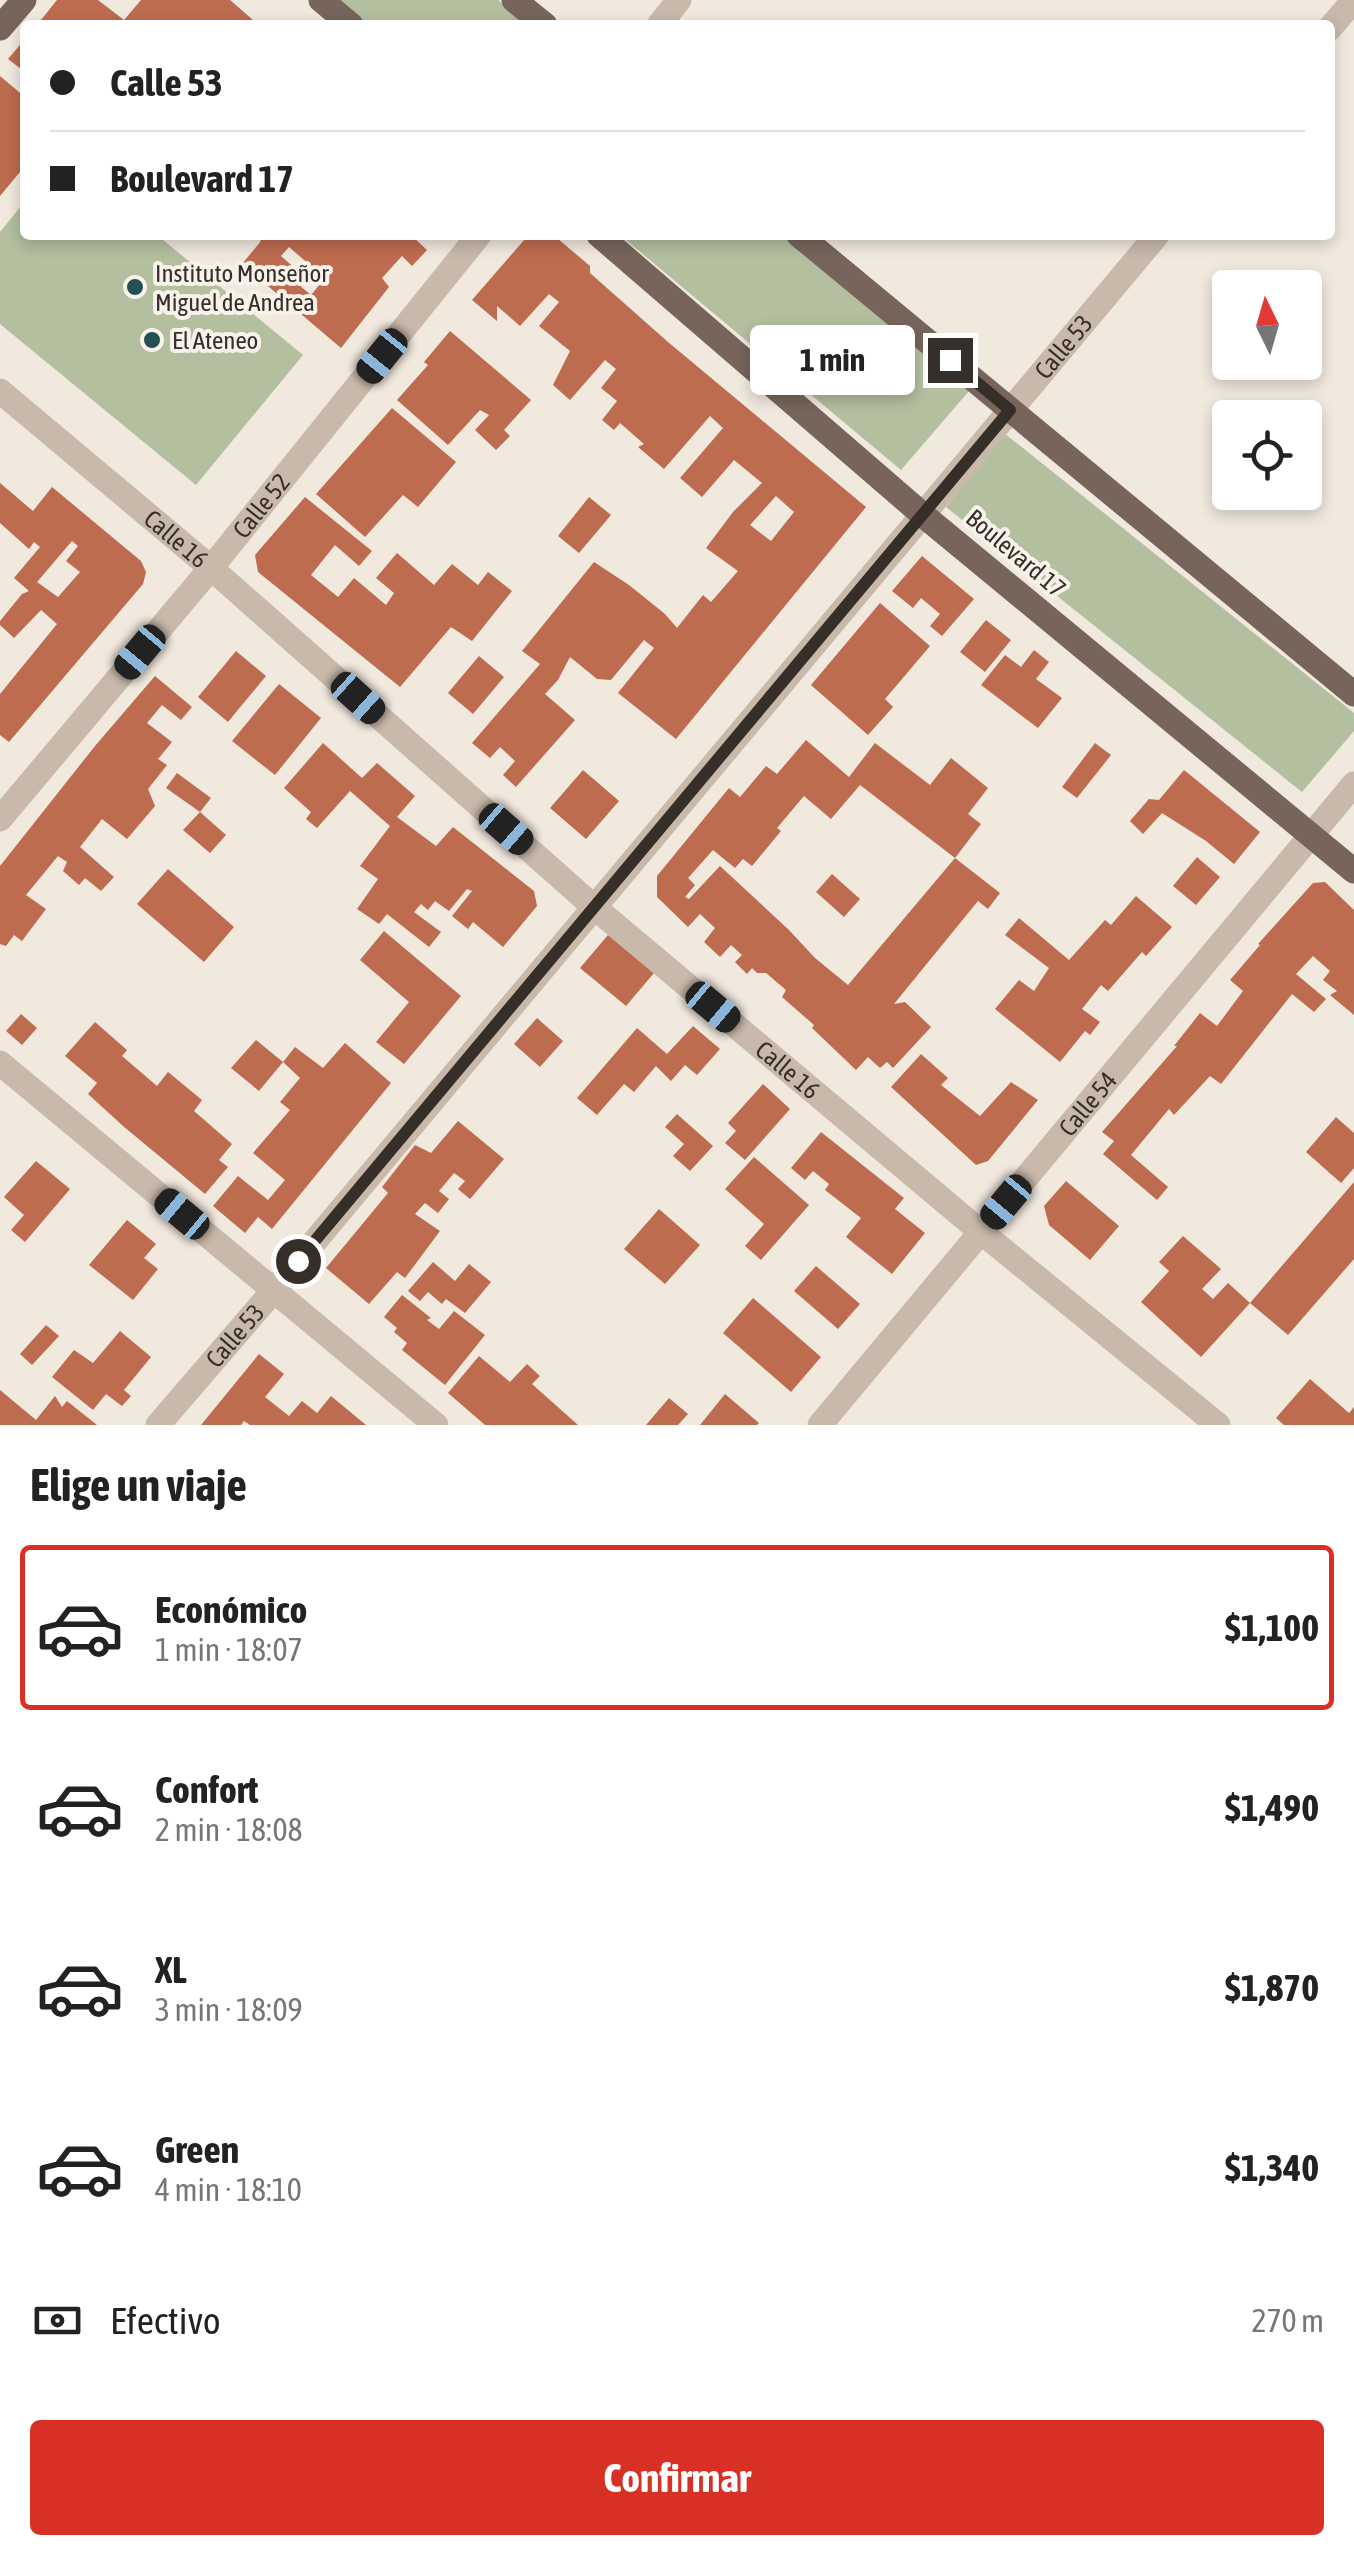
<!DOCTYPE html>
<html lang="es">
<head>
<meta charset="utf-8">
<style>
	:root { --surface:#fff; --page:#f6f6f6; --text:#222; --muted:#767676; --line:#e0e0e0; --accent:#d93025 }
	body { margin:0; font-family:"Asap Condensed",sans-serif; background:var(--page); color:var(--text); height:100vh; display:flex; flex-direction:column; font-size:38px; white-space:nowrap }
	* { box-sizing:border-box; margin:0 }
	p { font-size:32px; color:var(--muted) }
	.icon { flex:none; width:55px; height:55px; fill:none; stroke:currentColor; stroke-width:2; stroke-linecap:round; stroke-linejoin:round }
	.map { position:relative; height:1425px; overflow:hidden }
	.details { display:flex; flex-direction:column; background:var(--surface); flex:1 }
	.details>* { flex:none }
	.banner { position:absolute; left:20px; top:20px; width:1315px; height:220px; border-radius:10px; box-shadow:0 5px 15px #0003; display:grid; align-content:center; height:220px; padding:0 30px; background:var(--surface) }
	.needle { width:65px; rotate:355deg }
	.tools { position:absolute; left:1212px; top:270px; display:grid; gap:20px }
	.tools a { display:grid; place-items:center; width:110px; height:110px; border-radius:10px; background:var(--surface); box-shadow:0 5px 15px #0003; font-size:50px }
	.end { position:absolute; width:45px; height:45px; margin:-22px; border:12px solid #362e29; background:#fff; box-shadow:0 0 0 5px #fff }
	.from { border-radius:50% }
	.bubble { position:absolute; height:70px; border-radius:10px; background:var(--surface); box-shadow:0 5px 15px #0003; font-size:32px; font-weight:700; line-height:70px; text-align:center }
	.car { position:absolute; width:30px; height:60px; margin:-30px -15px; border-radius:12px; box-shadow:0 0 8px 2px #0007; background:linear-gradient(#222 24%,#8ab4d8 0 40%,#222 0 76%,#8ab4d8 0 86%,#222 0) }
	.banner b { display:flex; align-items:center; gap:35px; height:95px; font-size:38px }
	.banner b+b { border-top:2px solid var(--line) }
	.banner i { width:25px; height:25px; background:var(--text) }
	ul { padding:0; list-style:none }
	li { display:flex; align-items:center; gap:30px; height:165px; margin:0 20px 15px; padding:0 10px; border:5px solid transparent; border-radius:10px }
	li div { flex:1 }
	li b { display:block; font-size:38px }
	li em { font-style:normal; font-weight:700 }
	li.active { border-color:var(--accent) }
	li>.icon { width:90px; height:90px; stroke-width:1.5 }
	h2 { padding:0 30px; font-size:45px; line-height:120px }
	.pay { display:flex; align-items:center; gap:25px; height:110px; padding:0 30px; font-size:38px }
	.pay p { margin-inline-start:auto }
	.primary-button { display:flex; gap:20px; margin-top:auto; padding:20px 30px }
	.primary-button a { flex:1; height:115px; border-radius:10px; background:var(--accent); color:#fff; font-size:40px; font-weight:700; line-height:115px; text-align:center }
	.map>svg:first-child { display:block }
</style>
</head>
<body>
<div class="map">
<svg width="1354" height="1425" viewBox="0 0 1354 1425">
	<rect width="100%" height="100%" fill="#f1e8de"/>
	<g fill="#b3bf9f">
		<polygon points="329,0 498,0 528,25 359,25"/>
		<polygon points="25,201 25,235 157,235 303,355 196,485 0,324 0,232"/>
		<polygon points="620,235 785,235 969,391 901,470"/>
		<polygon points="1004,433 1354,713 1354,731 1302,792 946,507"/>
	</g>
	<g fill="#bd6c4f" fill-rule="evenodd">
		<polygon points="57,0 98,0 124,20 141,0 230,0 259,25 37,25"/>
		<polygon points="25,39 25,72 8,59"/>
		<polygon points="0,76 25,97 25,166 0,196"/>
		<path d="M254,235h157l16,15 -15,16 -10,-10 -20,22 7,9 -48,61 -99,-84 19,-23zM289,247l36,31 -14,17 -12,-10 7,-7 -25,-22z"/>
		<path d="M541,236l16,2 33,28v7l78,69 198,165 -190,232 -58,-46 36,-45 -10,-8 -33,40 -14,-1 -27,-22 -12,23 -13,14 30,26 -59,67 -13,-12 12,-14 -15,-14 -10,11 -18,-15 68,-79 -18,-13 72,-89 35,23 36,29 12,14 26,-33 8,7 27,-31 -32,-23 27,-36 29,-29 -28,-23 -32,37 -22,-19 43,-50 -13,-12 -46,53 -26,-22 6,-3 -24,-21 -6,7 -12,-10 15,-19 -16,-13 15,-19 -11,-9 -35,40 -17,-15 17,-34 -31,-25 20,-24 -10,-8 -29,32 -23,-20v15l-25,-21 53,-61zM776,496l18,16 -23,29 -21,-16z"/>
		<polygon points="450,331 531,400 504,430 510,436 496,450 475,430 489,415 480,410 448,445 397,400 428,365 424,362"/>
		<polygon points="392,408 456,462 418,507 403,495 365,537 316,494"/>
		<path d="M0,483l33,28 19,-24 89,74 5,11 -3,12 -134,158 -9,-7v-41l57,-70 -16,-14 -27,28 -14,-13v-4l22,-27 7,-3 -15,-13 26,-31 -6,-5 -5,7 -29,-26zM72,541l6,5 -12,15 14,11 -22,25 -21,-15z"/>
		<polygon points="305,497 372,551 359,566 335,545 311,575 338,597 354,578 386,605 394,593 376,578 397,553 434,585 452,564 478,585 488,572 512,591 472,641 451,627 400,687 258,572 255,555"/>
		<polygon points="589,497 611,515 579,553 558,536"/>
		<polygon points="922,556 974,599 942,636 930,626 940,614 921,598 913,608 892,591"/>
		<polygon points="880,603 930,646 885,699 893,707 868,735 811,685"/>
		<polygon points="986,620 1011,640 985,672 960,652"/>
		<polygon points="1034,650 1049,662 1036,679 1062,698 1038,728 981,685 1005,655 1021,667"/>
		<polygon points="236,651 266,676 228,722 198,697"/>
		<polygon points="479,656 504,677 473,714 448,693"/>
		<polygon points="155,676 192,707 181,720 162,705 147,723 172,742 158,759 167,765 148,789 155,806 127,839 102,819 80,847 114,877 101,891 85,878 79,885 63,871 67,862 58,856 26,895 46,909 22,941 14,935 6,946 0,944 0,866 95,746"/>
		<polygon points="279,684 321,718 275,775 232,741"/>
		<polygon points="806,740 849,777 875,743 930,785 951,758 988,788 968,814 981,824 955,858 860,785 831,819 804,796 777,828 781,831 752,866 743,859 735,868 713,850 688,878 695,885 685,897 689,899 720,866 789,930 815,958 848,985 955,858 1000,893 988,909 978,901 894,1004 905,1002 931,1027 893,1068 887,1062 880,1068 868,1057 856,1070 812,1028 814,1025 782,997 786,990 766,973 757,973 752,968 747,974 735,962 742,955 731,945 720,957 704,942 715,928 700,914 688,927 657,897 657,876 729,788 740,797 766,766 777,774"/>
		<polygon points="323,743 362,778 377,763 415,796 397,817 436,846 453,827 534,891 537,906 503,947 473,922 468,929 452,916 472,891 467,889 449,911 435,901 428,910 421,904 414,912 441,932 429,947 387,914 379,924 357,909 378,879 360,866 390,826 350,791 317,828 306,819 311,812 284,788"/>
		<polygon points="1095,743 1111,755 1077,798 1062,787"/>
		<polygon points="583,770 619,801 586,839 550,808"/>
		<polygon points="1184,770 1260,832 1234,864 1206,841 1162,813 1143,834 1130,821 1149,799 1159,800"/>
		<polygon points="177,773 211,798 200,812 166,788"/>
		<polygon points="200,812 226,835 210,853 183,830"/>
		<polygon points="1197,857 1220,877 1196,905 1173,886"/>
		<polygon points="168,869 234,927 204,962 137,904"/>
		<polygon points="832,874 860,899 844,917 816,892"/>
		<polygon points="1325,882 1354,910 1354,1015 1330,995 1337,991 1323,980 1330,971 1313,956 1296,974 1326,999 1314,1012 1292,994 1221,1084 1210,1076 1174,1115 1169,1109 1131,1155 1168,1187 1157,1200 1103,1154 1114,1141 1102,1132 1177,1046 1174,1046 1200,1013 1217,1026 1243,991 1230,980 1260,945 1258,944 1313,883"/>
		<polygon points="1136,896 1172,927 1146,956 1142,952 1108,991 1101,985 1082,1009 1100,1022 1090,1035 1085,1031 1060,1062 995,1009 1019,980 1034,991 1049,968 1005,935 1019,918 1069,960 1105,920 1111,925"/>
		<polygon points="384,931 461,996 404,1064 376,1042 409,1002 360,960"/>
		<polygon points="608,935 654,973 626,1006 580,968"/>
		<polygon points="21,1014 37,1028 22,1045 6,1031"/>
		<polygon points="537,1018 563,1041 540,1067 514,1044"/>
		<polygon points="95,1022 127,1050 122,1056 157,1086 168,1072 202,1100 194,1111 232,1144 219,1160 228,1167 205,1194 123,1126 88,1094 97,1083 65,1056"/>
		<polygon points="693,1026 720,1049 697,1075 685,1065 671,1081 656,1066 634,1092 624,1084 597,1115 577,1098 637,1028 667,1054"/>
		<polygon points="256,1040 283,1062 259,1091 231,1068"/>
		<polygon points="345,1043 391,1083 272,1229 258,1217 245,1233 213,1206 238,1176 268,1200 285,1180 253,1153 290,1110 280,1102 300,1078 283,1062 295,1047 323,1068"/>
		<polygon points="921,1054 948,1078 941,1085 980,1116 1011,1082 1038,1100 988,1161 976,1165 891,1087"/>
		<polygon points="763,1084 790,1109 745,1160 725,1143 736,1131 728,1123"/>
		<polygon points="677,1114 713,1146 690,1171 673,1156 684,1144 665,1127"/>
		<polygon points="1336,1117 1354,1133 1354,1168 1341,1183 1306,1152"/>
		<polygon points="458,1121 504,1159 470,1199 458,1189 465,1181 454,1173 439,1191 449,1199 438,1213 425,1203 415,1214 440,1231 405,1278 397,1272 369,1304 326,1268 388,1193 382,1187 415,1145 431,1153"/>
		<polygon points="821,1132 904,1198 895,1209 925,1233 892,1274 846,1237 861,1218 825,1190 829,1184 813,1171 805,1180 791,1168"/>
		<polygon points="754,1157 809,1205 761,1260 745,1246 764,1224 725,1189"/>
		<polygon points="36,1161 70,1189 25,1242 11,1230 24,1215 4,1197"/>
		<polygon points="1066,1181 1119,1226 1090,1260 1049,1225 1044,1206"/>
		<polygon points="1354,1182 1354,1259 1288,1335 1250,1303 1201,1357 1141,1302 1169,1271 1159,1262 1183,1236 1221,1269 1202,1289 1213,1299 1228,1283 1250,1303"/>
		<polygon points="659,1209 700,1245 665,1284 624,1249"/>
		<polygon points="127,1220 156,1244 144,1258 158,1269 133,1300 89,1265"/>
		<polygon points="433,1262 455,1281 469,1264 491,1282 465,1313 446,1299 442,1304 428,1292 420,1301 408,1291"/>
		<polygon points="816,1266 860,1304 838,1329 794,1291"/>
		<polygon points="402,1295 431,1318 427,1320 439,1329 454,1311 485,1335 445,1385 402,1350 407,1343 394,1332 397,1328 384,1317"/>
		<polygon points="753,1298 821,1357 791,1392 723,1333"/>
		<polygon points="46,1325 59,1336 32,1365 20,1354"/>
		<polygon points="120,1331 151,1357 124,1390 131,1396 122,1406 106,1394 93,1410 52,1377 74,1350 93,1363"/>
		<polygon points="259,1354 284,1374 265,1397 289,1416 302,1401 317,1413 331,1396 366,1425 250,1425 244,1421 241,1425 201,1425"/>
		<polygon points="479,1356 510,1382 527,1364 540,1376 532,1384 578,1425 485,1425 448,1393"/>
		<polygon points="1310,1379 1349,1413 1354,1407 1354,1425 1284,1425 1276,1418"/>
		<polygon points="0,1390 36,1420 55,1396 62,1407 67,1401 97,1425 0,1425"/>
		<polygon points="725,1394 759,1423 757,1425 700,1425"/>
		<polygon points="669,1398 688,1414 678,1425 646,1425"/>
	</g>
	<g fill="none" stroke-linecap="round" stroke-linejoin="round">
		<g stroke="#c8b9aa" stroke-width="25">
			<polyline points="659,25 679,0"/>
			<polyline points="1330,28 1354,0"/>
			<path id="s1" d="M0,391l211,177 383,339 387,325 237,193"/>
			<path id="s2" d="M0,819l211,-251 268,-333"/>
			<polyline points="0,1063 436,1425"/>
			<path id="s3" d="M158,1425l116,-135 883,-1055"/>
			<path id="s4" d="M820,1425l534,-641"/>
		</g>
		<g stroke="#77655b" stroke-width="25">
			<polyline points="321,0 351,25"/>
			<polyline points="514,0 545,25"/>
			<polyline points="0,28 24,0"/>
			<polyline points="599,235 923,515 1354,871"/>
			<polyline points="799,235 1354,694"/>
		</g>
	</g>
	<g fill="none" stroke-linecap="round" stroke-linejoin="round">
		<polyline stroke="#362e29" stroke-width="12" points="298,1261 1010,410 950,360"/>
	</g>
	<g fill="#225055" stroke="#f9f2ea" stroke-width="4">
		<circle cx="135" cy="287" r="10"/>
		<circle cx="152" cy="340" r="10"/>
	</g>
	<g text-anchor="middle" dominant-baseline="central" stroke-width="8" stroke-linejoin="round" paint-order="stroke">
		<g font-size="25" fill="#362e29" stroke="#f9f2ea" text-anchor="start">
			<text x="155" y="273">Instituto Monseñor<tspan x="155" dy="29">Miguel de Andrea</tspan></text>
			<text x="172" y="340">El Ateneo</text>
		</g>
		<g font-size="25" fill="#362e29" stroke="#f9f2ea">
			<text stroke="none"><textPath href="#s3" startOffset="1408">Calle 53</textPath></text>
			<text stroke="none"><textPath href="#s2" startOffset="408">Calle 52</textPath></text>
			<text stroke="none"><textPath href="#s1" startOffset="230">Calle 16</textPath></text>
			<text transform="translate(1016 553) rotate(40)">Boulevard 17</text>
			<text stroke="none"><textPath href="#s1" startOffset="1040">Calle 16</textPath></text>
			<text stroke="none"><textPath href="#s4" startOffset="418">Calle 54</textPath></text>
			<text stroke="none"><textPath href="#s3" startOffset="118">Calle 53</textPath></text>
		</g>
	</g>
</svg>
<div class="tools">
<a><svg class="needle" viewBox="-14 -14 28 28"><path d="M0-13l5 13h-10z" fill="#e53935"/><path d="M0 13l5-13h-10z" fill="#767676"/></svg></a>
<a><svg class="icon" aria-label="locate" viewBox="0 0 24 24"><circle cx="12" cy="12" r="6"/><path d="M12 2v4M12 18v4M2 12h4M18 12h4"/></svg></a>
</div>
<i class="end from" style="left:298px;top:1261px"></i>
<i class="end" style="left:950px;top:360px"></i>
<div class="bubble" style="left:750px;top:325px;width:165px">1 min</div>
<i class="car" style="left:382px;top:356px;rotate:219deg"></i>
<i class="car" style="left:140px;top:652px;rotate:220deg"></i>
<i class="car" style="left:358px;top:698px;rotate:132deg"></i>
<i class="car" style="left:506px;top:829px;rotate:131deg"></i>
<i class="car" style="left:713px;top:1007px;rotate:130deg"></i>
<i class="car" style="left:1006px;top:1202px;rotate:220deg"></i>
<i class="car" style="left:182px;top:1214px;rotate:310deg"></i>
<div class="banner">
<b><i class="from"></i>Calle 53</b>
<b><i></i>Boulevard 17</b>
</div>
</div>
<section class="details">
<h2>Elige un viaje</h2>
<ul>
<li class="active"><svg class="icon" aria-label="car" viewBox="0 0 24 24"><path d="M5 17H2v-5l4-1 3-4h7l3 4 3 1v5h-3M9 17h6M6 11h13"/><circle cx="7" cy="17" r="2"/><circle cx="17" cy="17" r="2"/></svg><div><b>Económico</b><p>1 min · 18:07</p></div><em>$1,100</em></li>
<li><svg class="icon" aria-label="car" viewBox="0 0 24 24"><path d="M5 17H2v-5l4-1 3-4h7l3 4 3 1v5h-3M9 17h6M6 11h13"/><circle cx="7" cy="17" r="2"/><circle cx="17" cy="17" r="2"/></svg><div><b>Confort</b><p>2 min · 18:08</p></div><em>$1,490</em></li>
<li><svg class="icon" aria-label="car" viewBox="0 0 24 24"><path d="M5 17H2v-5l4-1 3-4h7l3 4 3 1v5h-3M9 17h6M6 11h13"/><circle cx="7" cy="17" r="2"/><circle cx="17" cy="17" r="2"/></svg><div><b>XL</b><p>3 min · 18:09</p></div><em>$1,870</em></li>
<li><svg class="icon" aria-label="car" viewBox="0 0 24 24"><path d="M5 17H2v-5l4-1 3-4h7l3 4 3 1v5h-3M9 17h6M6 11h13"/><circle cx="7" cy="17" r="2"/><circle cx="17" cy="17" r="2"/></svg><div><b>Green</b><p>4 min · 18:10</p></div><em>$1,340</em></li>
</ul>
<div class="pay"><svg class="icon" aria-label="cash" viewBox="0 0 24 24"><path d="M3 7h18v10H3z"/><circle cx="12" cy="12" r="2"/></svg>Efectivo<p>270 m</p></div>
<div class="primary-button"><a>Confirmar</a></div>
</section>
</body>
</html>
